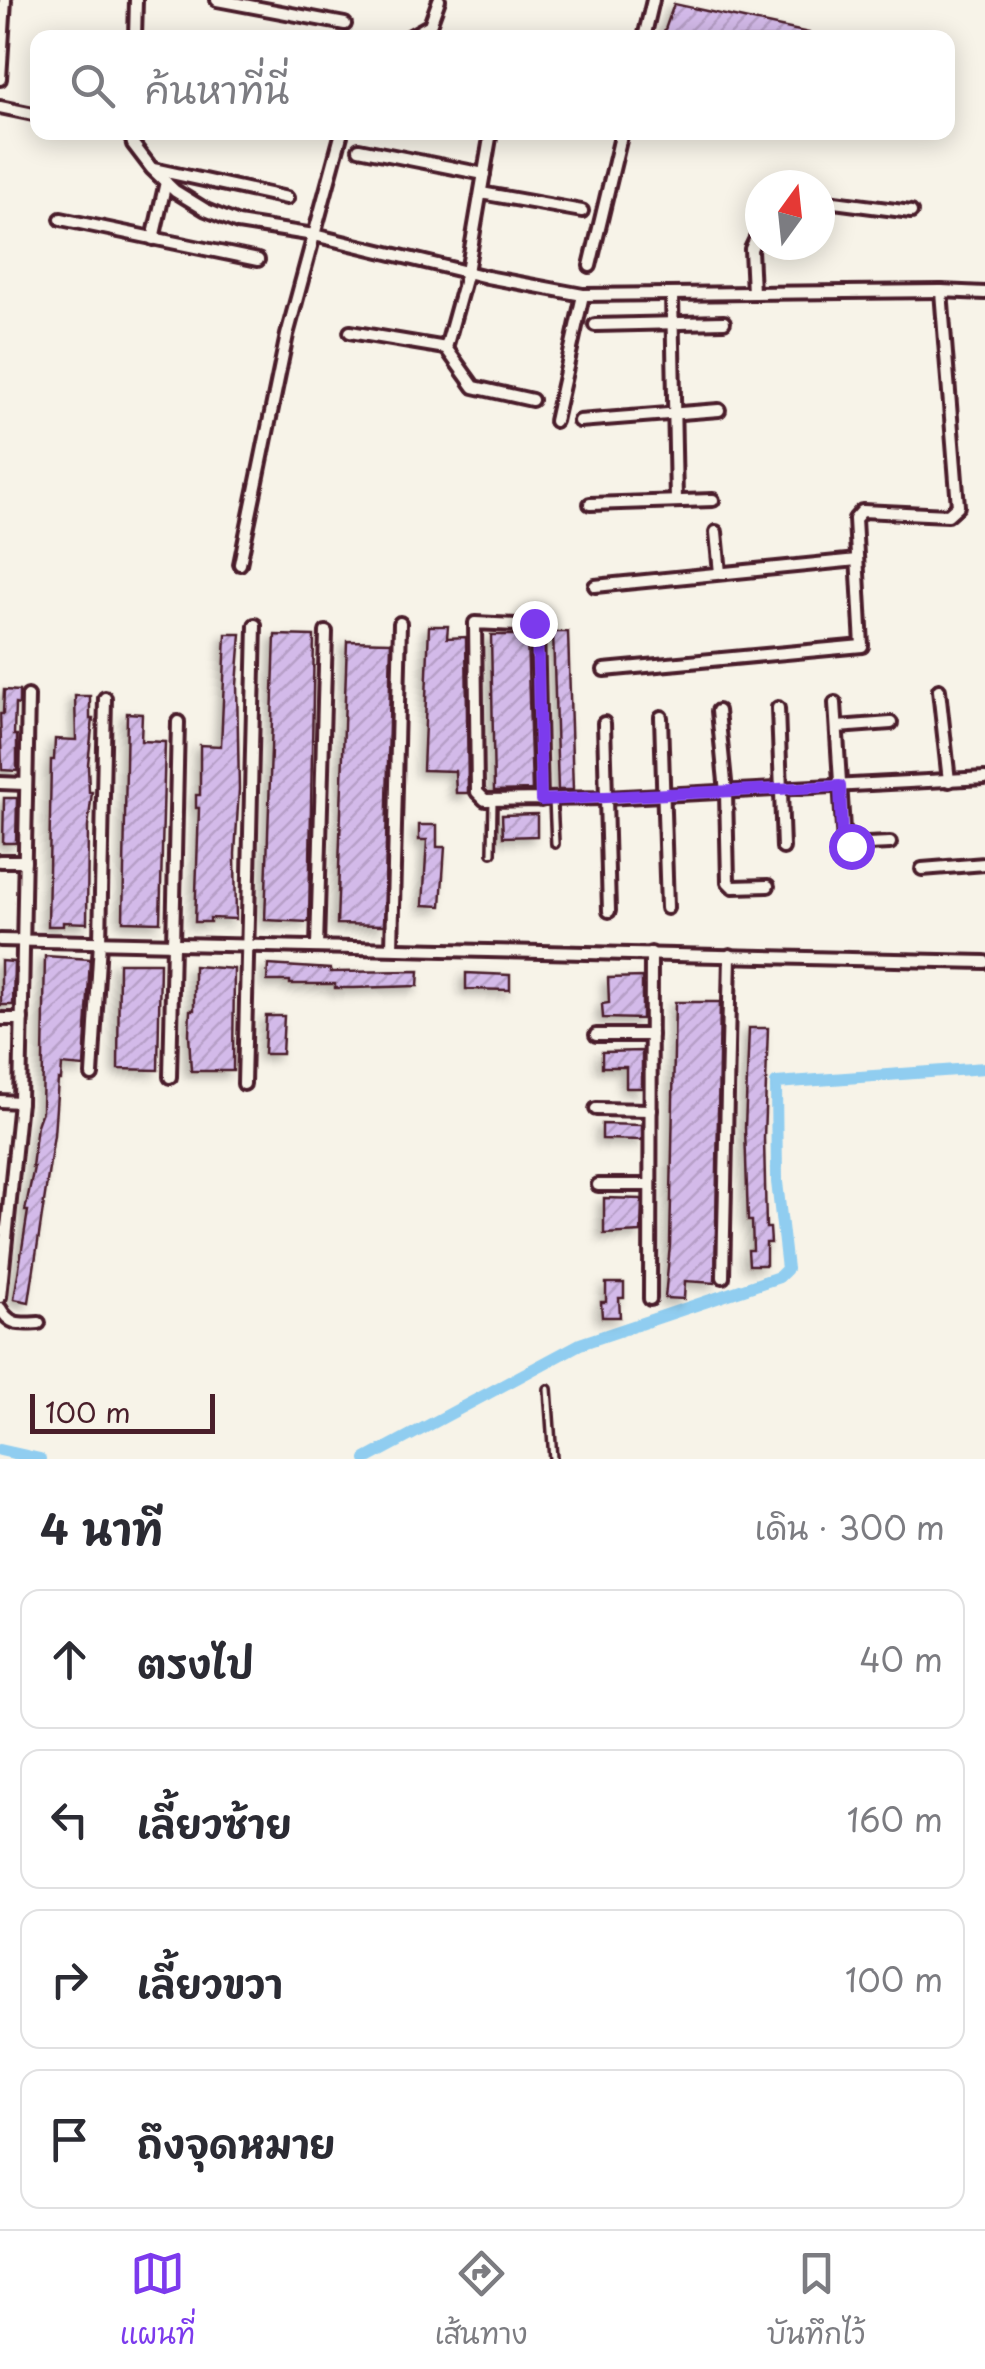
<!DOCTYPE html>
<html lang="th">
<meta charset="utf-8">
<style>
:root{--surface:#fff;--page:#f7f7f7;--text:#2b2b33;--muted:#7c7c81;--line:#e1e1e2;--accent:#7c3aed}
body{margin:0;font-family:"Playpen Sans","Playpen Sans Thai",sans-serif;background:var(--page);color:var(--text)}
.compass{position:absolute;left:745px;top:170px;width:90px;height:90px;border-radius:50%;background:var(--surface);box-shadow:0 5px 25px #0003;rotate:15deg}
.scale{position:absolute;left:30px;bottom:25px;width:185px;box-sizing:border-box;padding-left:10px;border:5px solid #4a1f2b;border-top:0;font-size:28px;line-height:35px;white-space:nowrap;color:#4a1f2b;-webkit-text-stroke:8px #f7f3e8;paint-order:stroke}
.stop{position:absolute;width:30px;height:30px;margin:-22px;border:8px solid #7c3aed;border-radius:50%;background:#fff}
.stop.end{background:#7c3aed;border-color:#fff;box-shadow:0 2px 10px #0008}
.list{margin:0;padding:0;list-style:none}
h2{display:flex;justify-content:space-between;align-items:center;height:130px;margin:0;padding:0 40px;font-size:42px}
h2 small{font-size:32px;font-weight:400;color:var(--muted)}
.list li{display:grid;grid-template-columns:65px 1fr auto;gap:30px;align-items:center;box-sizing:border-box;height:140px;margin:0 20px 20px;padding:0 20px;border:2px solid var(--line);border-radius:20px}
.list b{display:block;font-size:38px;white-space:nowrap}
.list em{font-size:32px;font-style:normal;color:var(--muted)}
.icon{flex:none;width:55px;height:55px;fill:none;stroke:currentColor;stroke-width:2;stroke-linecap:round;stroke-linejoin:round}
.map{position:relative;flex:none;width:985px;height:1459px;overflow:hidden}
.search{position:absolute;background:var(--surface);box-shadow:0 5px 25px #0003;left:30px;right:30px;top:30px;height:110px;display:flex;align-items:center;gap:25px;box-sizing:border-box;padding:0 35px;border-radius:20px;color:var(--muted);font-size:38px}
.sheet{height:770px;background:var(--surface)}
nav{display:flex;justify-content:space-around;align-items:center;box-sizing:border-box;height:140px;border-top:2px solid var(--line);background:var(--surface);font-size:28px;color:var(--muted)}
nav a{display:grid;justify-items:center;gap:5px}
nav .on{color:var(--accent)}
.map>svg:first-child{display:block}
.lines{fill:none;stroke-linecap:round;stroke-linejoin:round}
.canal{stroke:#90cdf0;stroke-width:12}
.building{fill:url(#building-hatch);stroke:#4a1f2b;stroke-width:2.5;filter:url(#shadow)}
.service-casing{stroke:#4a1f2b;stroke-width:12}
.minor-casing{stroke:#4a1f2b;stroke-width:18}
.service{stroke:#f7f3e8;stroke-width:5}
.minor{stroke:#f7f3e8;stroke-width:10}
.route{stroke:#7c3aed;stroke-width:12}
</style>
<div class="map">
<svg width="985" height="1459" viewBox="0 0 985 1459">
<defs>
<pattern id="building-hatch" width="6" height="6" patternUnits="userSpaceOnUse" patternTransform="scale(2.5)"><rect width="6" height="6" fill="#d3bae9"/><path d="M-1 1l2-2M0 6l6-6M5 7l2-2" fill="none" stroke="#b79fc8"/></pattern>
<filter id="shadow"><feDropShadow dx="-5" dy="5" stdDeviation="5" flood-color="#0004"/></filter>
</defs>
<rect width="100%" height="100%" fill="#f7f3e8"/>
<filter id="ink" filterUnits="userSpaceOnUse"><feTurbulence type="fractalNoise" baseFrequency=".01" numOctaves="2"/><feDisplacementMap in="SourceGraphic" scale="20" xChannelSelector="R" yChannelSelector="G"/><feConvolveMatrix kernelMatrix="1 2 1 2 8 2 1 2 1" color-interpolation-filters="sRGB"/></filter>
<g filter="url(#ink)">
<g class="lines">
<g class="canal">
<path d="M0,1450l40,9"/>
<path d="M366,1459l214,-115 199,-67 8,-8 -10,-87 -1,-99 209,-15"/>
</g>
</g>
<g class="building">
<path d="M674,4l135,29v5h-147z"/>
<path d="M429,626h19l-1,12 19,-1 2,156h-12l-1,-22 -32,-1z"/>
<path d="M553,632h15l5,158h-15z"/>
<path d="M226,634h15l-4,51 2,104 -4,65 1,65 -26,-1v4h-15l4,-114h-3v-13h4v-50l21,1z"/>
<path d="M275,635l39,1 -5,286 -44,-2z"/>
<path d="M491,635h36l5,155 -38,1z"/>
<path d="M347,641l44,1 -7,283 -47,-1z"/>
<path d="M4,690l15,1v14l-4,-1 -1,31h3v36l-15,-1 -2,-56h3z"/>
<path d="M75,696h15v23h3l-5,45 1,28h3l-4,35 -1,96 -24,-1v4h-15l3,-166h3l1,-21 21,1z"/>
<path d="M127,713l15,1 -1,27 24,1 -5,180 -37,-1z"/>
<path d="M4,798h13l-1,45h-13z"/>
<path d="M537,814v22l-34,1 -1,-22z"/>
<path d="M419,825h18v22h8l-4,59 -18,-1 4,-65h-8z"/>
<path d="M45,956l45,3 -6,108 -22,-2 -1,15h-3l-4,55 -25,167 -15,-3 14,-88h-3l9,-44h-2l5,-42 5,-14z"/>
<path d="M1,961l13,1 -1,43h-12z"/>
<path d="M119,963h41l-2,107 -40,-1z"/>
<path d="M268,965l62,4v3l89,-1 -1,15 -65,2h-18v-4h-45v-3h-23z"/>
<path d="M194,966l40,3 -1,102h-42l-2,-37 1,-24h4z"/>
<path d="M466,973l44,2v15l-44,-1z"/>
<path d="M642,977v42l-39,-1 -1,-14 7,-1 -1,-25z"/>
<path d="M675,1002h45l-5,281 -30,-2 -1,18 -19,-1 5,-53z"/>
<path d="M266,1016h18l-2,38h-18z"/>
<path d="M749,1028h19l-4,110 2,90h4l1,15h-5v22h-17l-1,-15h5l-1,-29h-4l-3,-93z"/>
<path d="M642,1051v37h-16v-21h-24v-15z"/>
<path d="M602,1124l40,1v15l-40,-1z"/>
<path d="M604,1198l38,1 -1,33 -37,2z"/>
<path d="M606,1283h18v15h-5l1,19h-18l-1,-15h5z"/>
</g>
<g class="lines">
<g class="service-casing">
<g id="service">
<path d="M553,799l2,45"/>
<path d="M492,853l1,-53"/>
<path d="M548,1389l5,70"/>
</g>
</g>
<g class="minor-casing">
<g id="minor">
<path d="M217,0l128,24"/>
<path d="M135,38l1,-38"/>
<path d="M407,38l23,-13 9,-25"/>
<path d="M644,38l9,-38"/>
<path d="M0,79l5,-79"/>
<path d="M0,107l38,8"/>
<path d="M130,132l3,12 19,25 23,22 31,19 32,13 76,12 173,42 96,18 358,-4"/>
<path d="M491,132l-24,140 -21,76 28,39 58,13"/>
<path d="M359,149l125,25"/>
<path d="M153,169l134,29"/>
<path d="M481,193l101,18"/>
<path d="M820,206l14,-4 77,10"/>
<path d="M61,219l197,41"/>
<path d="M153,239l13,-57"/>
<path d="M590,266l32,-134"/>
<path d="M753,293l-2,-44 9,-19"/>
<path d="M672,294l4,207"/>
<path d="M595,325l129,-3"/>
<path d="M350,332l96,16"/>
<path d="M555,421l28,-126"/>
<path d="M579,421l140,-11"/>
<path d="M590,504l123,-4"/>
<path d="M716,532l4,41"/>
<path d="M240,564l47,-229 55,-203"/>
<path d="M595,586l262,-26"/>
<path d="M604,670l258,-24 -7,-127 7,-8 86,4 10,-9 -17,-215 44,2"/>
<path d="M939,690l10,91"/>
<path d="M835,703l9,142 46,-2"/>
<path d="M778,708l5,140"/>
<path d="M718,711l8,81 2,90 5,5 35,-1"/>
<path d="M661,717l6,191"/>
<path d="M604,723l5,188"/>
<path d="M837,727l54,-4"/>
<path d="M0,783l26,1"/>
<path d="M541,800l-4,-174 -62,-3 2,169 8,8 120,-2 380,-20"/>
<path d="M0,861h25"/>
<path d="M922,869l63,-5"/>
<path d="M0,940l985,22"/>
<path d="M317,947l9,-315"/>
<path d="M392,948l8,-325"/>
<path d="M0,1019h22"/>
<path d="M596,1035h55"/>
<path d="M92,1075l8,-133 5,-244"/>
<path d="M170,1077l8,-355"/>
<path d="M244,1084l11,-459"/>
<path d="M0,1101l20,1"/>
<path d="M596,1109l55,1"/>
<path d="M598,1185h52"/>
<path d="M723,1277l7,-322"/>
<path d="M0,1297l20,-195 8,-406"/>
<path d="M650,1299l1,-346"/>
<path d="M0,1308c10,18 20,16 39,15"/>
</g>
</g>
<use href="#service" class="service"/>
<use href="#minor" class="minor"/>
</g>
</g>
<g class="lines" filter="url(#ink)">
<path class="route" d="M534,623l3,3 4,174 299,-14 2,53 2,6 7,1"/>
</g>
</svg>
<svg class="compass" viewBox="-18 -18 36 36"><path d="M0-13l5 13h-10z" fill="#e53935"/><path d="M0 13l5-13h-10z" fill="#7c7c81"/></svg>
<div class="scale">100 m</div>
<div class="stop" style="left:851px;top:846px"></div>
<div class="stop end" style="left:534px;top:623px"></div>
<div class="search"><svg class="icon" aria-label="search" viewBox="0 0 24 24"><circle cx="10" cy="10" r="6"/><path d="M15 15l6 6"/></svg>ค้นหาที่นี่</div>
</div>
<section class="sheet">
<h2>4 นาที<small>เดิน · 300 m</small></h2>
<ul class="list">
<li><svg class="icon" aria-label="ahead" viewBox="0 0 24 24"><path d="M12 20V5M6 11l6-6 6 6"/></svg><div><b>ตรงไป</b></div><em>40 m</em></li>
<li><svg class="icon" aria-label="left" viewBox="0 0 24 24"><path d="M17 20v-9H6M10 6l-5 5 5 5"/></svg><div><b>เลี้ยวซ้าย</b></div><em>160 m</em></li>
<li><svg class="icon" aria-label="right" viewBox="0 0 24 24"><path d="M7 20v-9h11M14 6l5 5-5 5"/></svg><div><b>เลี้ยวขวา</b></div><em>100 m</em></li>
<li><svg class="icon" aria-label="arrive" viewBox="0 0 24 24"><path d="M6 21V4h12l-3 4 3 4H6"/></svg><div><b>ถึงจุดหมาย</b></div></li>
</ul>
</section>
<nav>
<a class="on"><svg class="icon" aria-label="map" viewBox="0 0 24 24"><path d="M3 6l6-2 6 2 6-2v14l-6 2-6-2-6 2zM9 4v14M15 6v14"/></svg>แผนที่</a>
<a><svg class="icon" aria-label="directions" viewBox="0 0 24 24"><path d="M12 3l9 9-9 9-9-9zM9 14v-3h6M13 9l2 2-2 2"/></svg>เส้นทาง</a>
<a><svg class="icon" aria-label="saved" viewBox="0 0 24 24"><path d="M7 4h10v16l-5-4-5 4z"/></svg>บันทึกไว้</a>
</nav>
